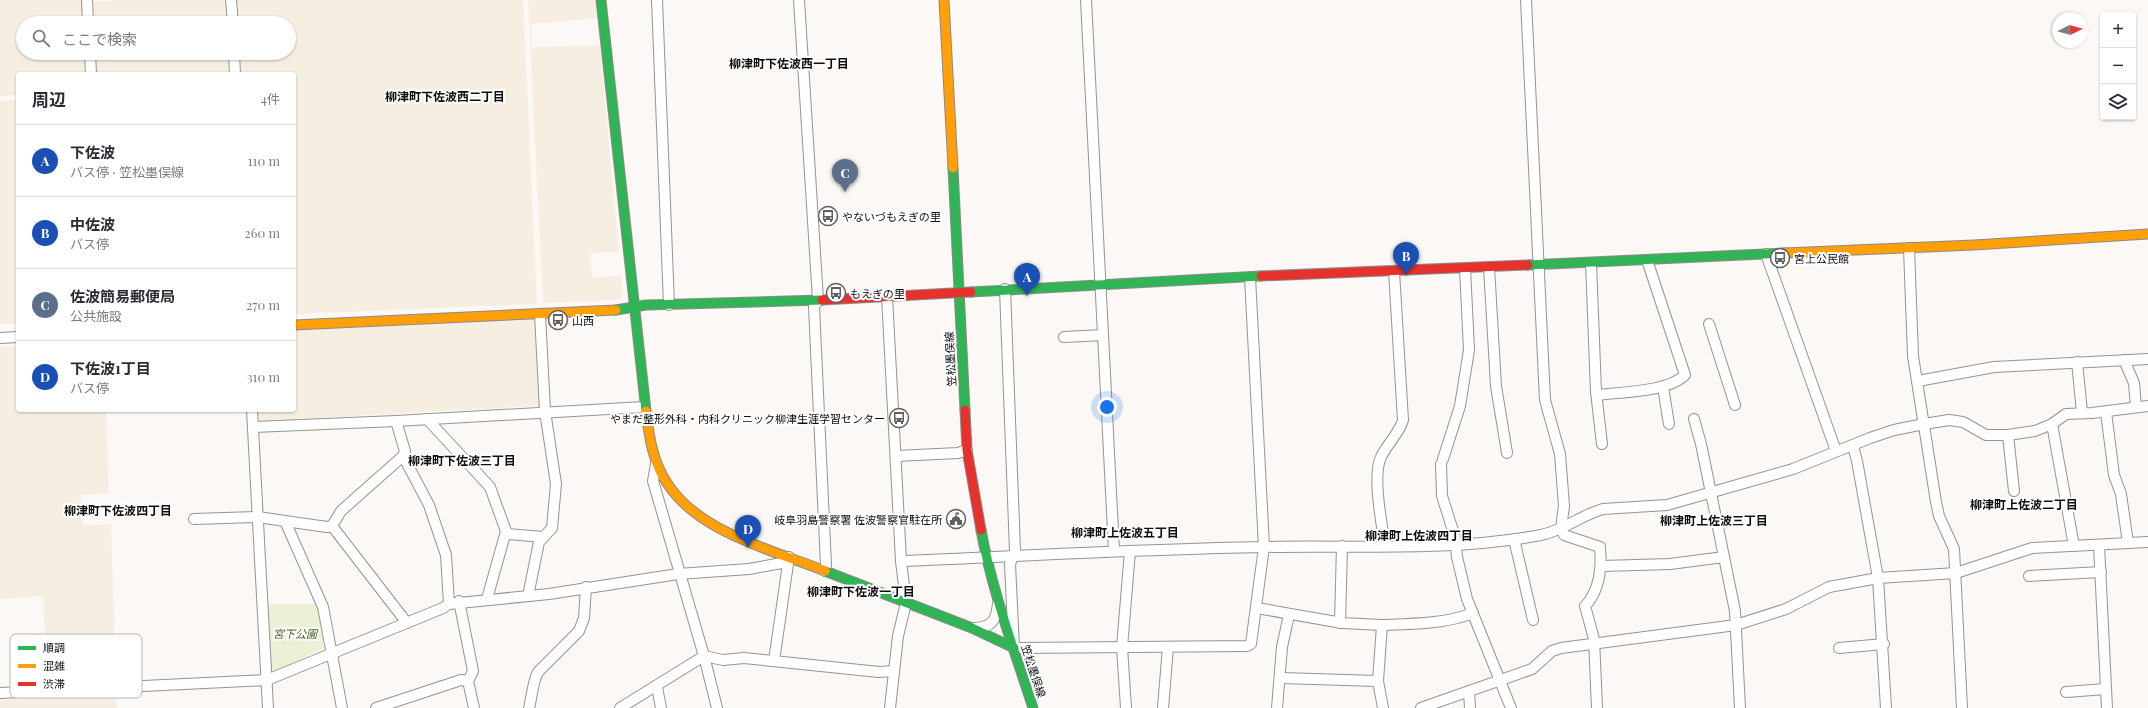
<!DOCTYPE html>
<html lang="ja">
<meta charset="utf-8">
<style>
:root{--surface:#fff;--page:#f2f2f3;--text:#2b2b33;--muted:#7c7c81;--line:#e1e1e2;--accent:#7c3aed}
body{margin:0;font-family:"Playfair Display","Noto Sans JP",serif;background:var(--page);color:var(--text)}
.controls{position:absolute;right:12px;top:12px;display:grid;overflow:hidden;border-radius:4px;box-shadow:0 1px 3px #0004}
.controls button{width:36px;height:36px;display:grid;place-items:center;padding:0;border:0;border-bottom:1px solid var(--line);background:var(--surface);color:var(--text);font:20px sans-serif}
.compass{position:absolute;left:2052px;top:12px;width:36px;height:36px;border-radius:50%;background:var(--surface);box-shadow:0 1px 3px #0004;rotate:84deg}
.you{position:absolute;left:1107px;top:407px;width:14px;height:14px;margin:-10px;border:3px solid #fff;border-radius:50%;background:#1a73e8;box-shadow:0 0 0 6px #1a73e833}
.badge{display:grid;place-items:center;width:26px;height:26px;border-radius:50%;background:var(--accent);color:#fff;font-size:13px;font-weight:700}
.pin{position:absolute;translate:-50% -33px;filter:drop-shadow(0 1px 2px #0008)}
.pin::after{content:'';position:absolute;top:21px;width:14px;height:12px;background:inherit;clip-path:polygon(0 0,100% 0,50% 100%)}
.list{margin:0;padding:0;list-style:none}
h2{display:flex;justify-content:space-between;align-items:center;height:52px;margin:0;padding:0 16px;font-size:17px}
h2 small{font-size:13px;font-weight:400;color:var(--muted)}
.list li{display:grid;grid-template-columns:26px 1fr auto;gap:12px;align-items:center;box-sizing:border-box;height:72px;padding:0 16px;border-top:1px solid var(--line)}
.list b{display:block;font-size:15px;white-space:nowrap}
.list p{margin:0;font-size:13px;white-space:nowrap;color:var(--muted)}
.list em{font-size:13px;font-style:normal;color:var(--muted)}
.icon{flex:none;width:22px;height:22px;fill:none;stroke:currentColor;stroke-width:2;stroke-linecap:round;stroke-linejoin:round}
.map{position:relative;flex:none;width:2148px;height:708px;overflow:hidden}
.search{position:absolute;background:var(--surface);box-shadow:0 1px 3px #0004;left:16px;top:16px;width:280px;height:44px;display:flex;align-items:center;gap:10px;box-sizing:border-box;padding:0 14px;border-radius:22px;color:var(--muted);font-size:15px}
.panel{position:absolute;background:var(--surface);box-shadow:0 1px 3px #0004;left:16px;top:72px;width:280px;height:340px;border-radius:4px}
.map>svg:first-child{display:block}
.farmland{fill:#f7eee2}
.green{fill:#edefd6}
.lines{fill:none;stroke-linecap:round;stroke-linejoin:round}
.street-casing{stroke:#959493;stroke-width:12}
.fast-casing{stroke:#8c8b89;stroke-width:11}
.slow-casing{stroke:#8c8b89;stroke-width:11}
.jam-casing{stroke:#8c8b89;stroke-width:11}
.street{stroke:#fefefe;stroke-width:10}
.fast{stroke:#30b455;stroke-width:9}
.slow{stroke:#ff9f0a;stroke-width:9}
.jam{stroke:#e5322d;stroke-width:9}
.labels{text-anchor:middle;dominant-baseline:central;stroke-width:4;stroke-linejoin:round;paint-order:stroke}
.poi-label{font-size:11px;fill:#0f0f0f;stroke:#fff;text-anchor:start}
.street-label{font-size:11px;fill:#0f0f0f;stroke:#fff}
.park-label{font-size:11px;font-style:italic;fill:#466323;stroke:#fff}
.neighbourhood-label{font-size:12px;font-weight:bold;fill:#0f0f0f;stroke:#fff}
.key{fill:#fff;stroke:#b7b7b7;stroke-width:1}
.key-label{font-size:11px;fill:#0f0f0f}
</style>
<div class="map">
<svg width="2148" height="708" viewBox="0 0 2148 708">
<rect width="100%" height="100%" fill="#fbf8f5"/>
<g class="farmland">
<path d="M0,0h86v2l39,-2h105l1,23h-208v30h209v21h-214v21l-18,1z"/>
<path d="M237,0h286l14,304 -243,10v-240h-53l-1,-21h49v-30h-51z"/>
<path d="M528,0h67l2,18 -66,6 1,23 68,-2 19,207 -29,1 2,24 29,-1 2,19 -5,5 -75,3z"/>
<path d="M18,100v224h-18v-223z"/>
<path d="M539,316l3,85 -2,5 -281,15 -2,-2v-9h37v-83z"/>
<path d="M18,346v64h88l3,83 -28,2 2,30 28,-1 5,158 -68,4 -5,-90 -43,3v-252z"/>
<path d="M112,691l4,6 1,11h-117v-9l18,-3z"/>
</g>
<path class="green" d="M267,604h50l7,44 -53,25z"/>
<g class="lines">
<g class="street-casing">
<g id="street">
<path d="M87,0l1,23"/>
<path d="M231,0l2,23"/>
<path d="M657,0l12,305"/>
<path d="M799,0l19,300 -4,7 12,258 -1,6"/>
<path d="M1086,0l28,551"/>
<path d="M1526,0l19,400 15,54 4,52 -3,22 3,7 36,12c2,22 0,43 -15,59l9,33 3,69"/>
<path d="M90,53l1,21"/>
<path d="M234,53l1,21"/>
<path d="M1909,248l4,108 23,146 3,14 15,33 8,159"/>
<path d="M1766,254l70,197"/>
<path d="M1591,263l5,129 6,52"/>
<path d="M1489,267l7,119 11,67"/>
<path d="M1005,289l10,262 -5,13 4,84 233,-2 4,-2 13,-97 -14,-270"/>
<path d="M887,296l14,265 5,42 -8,33 -8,72"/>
<path d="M1709,324l26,81"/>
<path d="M1064,337l39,-2"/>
<path d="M0,338l18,-1"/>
<path d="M2124,360l10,23 2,24"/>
<path d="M2077,362l5,50"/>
<path d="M1918,381l76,-14 154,-8"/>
<path d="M1663,387l6,37"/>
<path d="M1597,395c24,-3 71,-3 88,-20l-38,-115"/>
<path d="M252,410l16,298"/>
<path d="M2106,412l8,63 7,19 7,49"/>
<path d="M427,419l63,68 17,47 36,3"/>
<path d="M1694,419l7,25 34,167 5,97"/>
<path d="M2052,424l22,122"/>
<path d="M253,427l143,-6 248,-14"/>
<path d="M2008,435l6,56"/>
<path d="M1853,446l4,15 21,117 8,130"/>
<path d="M403,456l26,49 17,50 3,49"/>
<path d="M896,456l62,-3 9,-3"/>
<path d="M1443,459l17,-53 9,-56 -4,-82"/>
<path d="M656,464l-3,17 51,175 13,52"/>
<path d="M1441,464l1,32 13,41 2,20 10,42 44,109"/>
<path d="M194,519l64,-2 27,4 38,86 19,101"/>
<path d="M285,521l42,6 5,-1 9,-15 62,-55 2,-5 -9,-30"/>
<path d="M332,526l75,97"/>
<path d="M1514,539l19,81"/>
<path d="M2099,545l8,163"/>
<path d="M1385,546c-3,-21 -13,-70 -4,-89 6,-13 18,-23 22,-37l-9,-149"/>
<path d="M901,561c121,-5 242,-12 363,-14 92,-2 186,5 277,-12 22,-4 40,-20 62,-26l64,-4 126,-36 77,-31 24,-8 30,-6 25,-4 14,2 23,13h22l27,-4 17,-7 14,-10 26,-1 56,-7"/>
<path d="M1602,566l68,-2 54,-7"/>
<path d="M2029,576l72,-4"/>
<path d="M528,596l11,-54 13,-14 4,-44 -11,-73 -5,-97"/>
<path d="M487,599l19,-68"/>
<path d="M459,601l14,70 -5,10 6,27"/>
<path d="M1257,608l85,15 40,2"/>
<path d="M1340,623l2,-77"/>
<path d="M974,628c18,-1 22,-7 24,-24"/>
<path d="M1839,648l45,-4"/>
<path d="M774,661l15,-104"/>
<path d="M1281,678l97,3"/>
<path d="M657,687l4,21"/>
<path d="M1469,691l1,17"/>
<path d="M2066,692l40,-3"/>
<path d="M0,693l267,-13 176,-72 6,-4 100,-10 129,-20 71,-5 38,-7"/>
<path d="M376,708l85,-28 7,1"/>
<path d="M529,708c3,-11 4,-28 9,-36l41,-41 5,-13 2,-31"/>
<path d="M620,708l84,-52 19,4 21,-2 135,14 15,-1"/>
<path d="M1126,708l-4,-61 8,-96"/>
<path d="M1163,708l5,-61"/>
<path d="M1277,708l5,-61 7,-32"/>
<path d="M1383,708l-5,-27 4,-56c30,-1 63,-1 91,-12"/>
<path d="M1421,708l111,-39 20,-18 9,-3 175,-23 50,-16 43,-22 49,-9 78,-5 76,-25 116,-6"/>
</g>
</g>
<g class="fast-casing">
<g id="fast">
<path d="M601,0l45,411"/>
<path d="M953,168l12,242"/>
<path d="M1528,265l256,-12"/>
<path d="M971,292l290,-16"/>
<path d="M616,310l30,-5 176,-5"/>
<path d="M981,530c11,61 33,119 52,178"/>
<path d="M825,571l147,57 42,20"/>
</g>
</g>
<g class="slow-casing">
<g id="slow">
<path d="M944,0l9,168"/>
<path d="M1784,253l190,-8 174,-11"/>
<path d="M294,325l322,-15"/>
<path d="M646,411c3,26 7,53 23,75 32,47 106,65 156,85"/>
</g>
</g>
<g class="jam-casing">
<g id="jam">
<path d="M1261,276l267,-11"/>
<path d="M822,300l149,-8"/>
<path d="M965,410l2,40 14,80"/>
</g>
</g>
<use href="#street" class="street"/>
<use href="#fast" class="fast"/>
<use href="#slow" class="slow"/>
<use href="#jam" class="jam"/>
</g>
<defs>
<g id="bus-ring" transform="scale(1)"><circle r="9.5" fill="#fff" stroke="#626160" stroke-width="1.5"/><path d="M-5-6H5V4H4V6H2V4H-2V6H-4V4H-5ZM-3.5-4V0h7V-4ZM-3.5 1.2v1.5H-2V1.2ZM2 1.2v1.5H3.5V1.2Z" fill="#626160"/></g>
<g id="civic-ring" transform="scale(1)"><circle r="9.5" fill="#fff" stroke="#626160" stroke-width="1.5"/><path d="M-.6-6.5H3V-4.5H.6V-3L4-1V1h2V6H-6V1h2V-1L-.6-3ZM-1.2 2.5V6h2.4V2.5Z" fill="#626160"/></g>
</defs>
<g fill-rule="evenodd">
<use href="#bus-ring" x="828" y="216"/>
<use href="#bus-ring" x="1780" y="258"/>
<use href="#bus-ring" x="836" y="293"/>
<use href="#bus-ring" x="558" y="320"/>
<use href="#bus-ring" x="899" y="418"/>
<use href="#civic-ring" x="956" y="519"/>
</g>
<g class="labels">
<g class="poi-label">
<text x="842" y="216">やないづもえぎの里</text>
<text x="1794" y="258">宮上公民館</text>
<text x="850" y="293">もえぎの里</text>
<text x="572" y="320">山西</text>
<text x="885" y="418" text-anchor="end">やまだ整形外科・内科クリニック柳津生涯学習センター</text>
<text x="942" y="519" text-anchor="end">岐阜羽島警察署 佐波警察官駐在所</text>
</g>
<g class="street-label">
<text transform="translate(950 359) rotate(-93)">笠松墨俣線</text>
<text transform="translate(1034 671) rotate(72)">笠松墨俣線</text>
</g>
<g class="park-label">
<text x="295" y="633">宮下公園</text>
</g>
<g class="neighbourhood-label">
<text x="789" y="63">柳津町下佐波西一丁目</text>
<text x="445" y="96">柳津町下佐波西二丁目</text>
<text x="462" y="460">柳津町下佐波三丁目</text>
<text x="2024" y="504">柳津町上佐波二丁目</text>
<text x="118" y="510">柳津町下佐波四丁目</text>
<text x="1714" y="520">柳津町上佐波三丁目</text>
<text x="1125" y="532">柳津町上佐波五丁目</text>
<text x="1419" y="535">柳津町上佐波四丁目</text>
<text x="861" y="591">柳津町下佐波一丁目</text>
</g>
</g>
<rect x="10" y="634" width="132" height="64" rx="6" class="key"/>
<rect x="18" y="646" width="18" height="4" fill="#30b455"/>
<rect x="18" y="664" width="18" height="4" fill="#ff9f0a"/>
<rect x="18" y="682" width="18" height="4" fill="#e5322d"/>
<g class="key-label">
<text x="43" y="652">順調</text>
<text x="43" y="670">混雑</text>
<text x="43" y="688">渋滞</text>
</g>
</svg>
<div class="controls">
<button>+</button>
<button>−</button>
<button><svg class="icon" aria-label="layers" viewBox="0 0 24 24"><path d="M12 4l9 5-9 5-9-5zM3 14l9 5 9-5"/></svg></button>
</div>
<svg class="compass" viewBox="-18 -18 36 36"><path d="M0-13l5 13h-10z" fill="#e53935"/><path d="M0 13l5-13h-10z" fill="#7c7c81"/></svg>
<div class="you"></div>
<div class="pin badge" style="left:1027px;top:296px;background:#1a4fb4">A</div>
<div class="pin badge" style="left:1406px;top:275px;background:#1a4fb4">B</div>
<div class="pin badge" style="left:845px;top:192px;background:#5c6f8a">C</div>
<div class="pin badge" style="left:748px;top:548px;background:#1a4fb4">D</div>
<div class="search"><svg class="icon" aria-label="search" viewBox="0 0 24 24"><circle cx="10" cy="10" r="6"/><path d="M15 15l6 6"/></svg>ここで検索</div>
<section class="panel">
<h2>周辺<small>4件</small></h2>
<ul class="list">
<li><span class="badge" style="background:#1a4fb4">A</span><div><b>下佐波</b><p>バス停 · 笠松墨俣線</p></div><em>110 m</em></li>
<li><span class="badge" style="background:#1a4fb4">B</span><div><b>中佐波</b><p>バス停</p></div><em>260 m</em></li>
<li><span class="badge" style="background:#5c6f8a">C</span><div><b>佐波簡易郵便局</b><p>公共施設</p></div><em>270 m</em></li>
<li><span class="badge" style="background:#1a4fb4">D</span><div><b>下佐波1丁目</b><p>バス停</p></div><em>310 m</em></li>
</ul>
</section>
</div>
